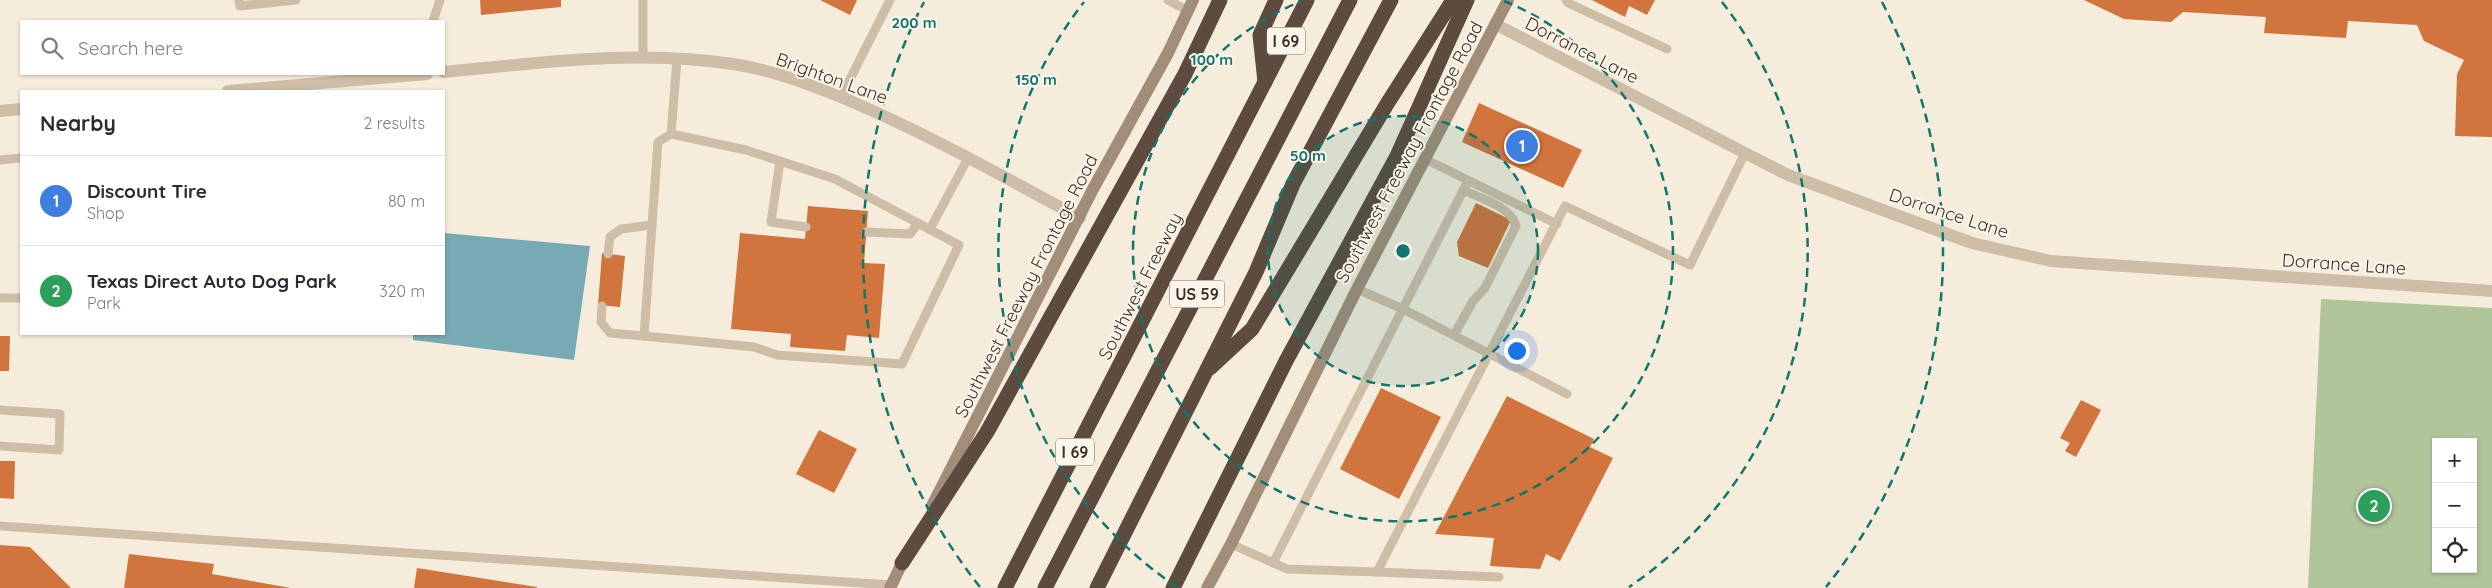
<!DOCTYPE html>
<meta charset="utf-8">
<style>
:root{--surface:#fff;--page:#f2f2f3;--text:#2b2b33;--muted:#7c7c81;--line:#e1e1e2;--accent:#2563eb}
body{margin:0;font-family:Quicksand,sans-serif;background:var(--page);color:var(--text)}
.controls{position:absolute;right:15px;bottom:15px;display:grid;overflow:hidden;border-radius:0px;box-shadow:0 1px 4px #0004}
.controls button{width:45px;height:45px;display:grid;place-items:center;padding:0;border:0;border-bottom:1px solid var(--line);background:var(--surface);color:var(--text);font:25px sans-serif}
.you{position:absolute;left:1516px;top:350px;width:18px;height:18px;margin:-12px;border:4px solid #fff;border-radius:50%;background:#1a73e8;box-shadow:0 0 0 8px #1a73e833}
.badge{display:grid;place-items:center;width:32px;height:32px;border-radius:50%;background:var(--accent);color:#fff;font-size:16px;font-weight:700}
.pin{position:absolute;translate:-50% -50%;border:2px solid #fff;box-shadow:0 1px 5px #0006}
.list{margin:0;padding:0;list-style:none}
h2{display:flex;justify-content:space-between;align-items:center;height:65px;margin:0;padding:0 20px;font-size:21px}
h2 small{font-size:16px;font-weight:400;color:var(--muted)}
.list li{display:grid;grid-template-columns:32px 1fr auto;gap:15px;align-items:center;box-sizing:border-box;height:90px;padding:0 20px;border-top:1px solid var(--line)}
.list b{display:block;font-size:19px;white-space:nowrap}
.list p{margin:0;font-size:16px;white-space:nowrap;color:var(--muted)}
.list em{font-size:16px;font-style:normal;color:var(--muted)}
.icon{flex:none;width:28px;height:28px;fill:none;stroke:currentColor;stroke-width:2;stroke-linecap:round;stroke-linejoin:round}
.map{position:relative;flex:none;width:2492px;height:588px;overflow:hidden}
.search{position:absolute;background:var(--surface);box-shadow:0 1px 4px #0004;left:20px;top:20px;width:425px;height:55px;display:flex;align-items:center;gap:12px;box-sizing:border-box;padding:0 18px;border-radius:0px;color:var(--muted);font-size:19px}
.panel{position:absolute;background:var(--surface);box-shadow:0 1px 4px #0004;left:20px;top:90px;width:425px;height:245px;border-radius:0px}
.map>svg:first-child{display:block}
.green{fill:#b1c59a;fill-rule:evenodd}
.water{fill:#78aab5}
.building{fill:#d1743d}
.lines{fill:none;stroke-linecap:round;stroke-linejoin:round}
.service{stroke:#cebea7;stroke-width:9}
.minor{stroke:#cebea7;stroke-width:12}
.tertiary{stroke:#cebea7;stroke-width:12}
.secondary{stroke:#a28d78;stroke-width:12}
.motorway{stroke:#5c4b3e;stroke-width:15}
.ring{fill:none;stroke:#0f766e;stroke-width:2.5;stroke-dasharray:9 6}
.labels{text-anchor:middle;dominant-baseline:central;stroke-width:4;stroke-linejoin:round;paint-order:stroke}
.shield{fill:#fbf5e9;stroke:#746b62;stroke-width:1}
.shield-label{font-size:16px;font-weight:bold;fill:#3a3028}
.street-label{font-size:18px;fill:#3a3028;stroke:#fbf5e9}
.centre{fill:#0f766e;stroke:#fbf5e9;stroke-width:2.5}
.ring-label{font-size:15px;text-anchor:middle;font-weight:bold;fill:#0f766e;stroke:#fbf5e9;stroke-width:4;stroke-linejoin:round;paint-order:stroke}
</style>
<div class="map">
<svg width="2492" height="588" viewBox="0 0 2492 588">
<rect width="100%" height="100%" fill="#f5ecdc"/>
<path class="green" d="M2321,299l171,9v280h-184zM2436,442h37v127h-37z"/>
<path class="water" d="M444,233l146,13 -16,114 -161,-20v-6h31z"/>
<g class="building">
<path d="M480,0h81v7l-80,8z"/>
<path d="M820,0h37l-7,15z"/>
<path d="M1592,0h63l-8,15 -18,-9 -4,11z"/>
<path d="M2084,0h408v137l-37,-1 2,-62 7,-14 -40,-19 -7,-16 -69,-4 -2,17 -82,-5 2,-16 -83,-5 -12,10 -47,-3z"/>
<path d="M1479,103l103,47 -19,38 -101,-46z"/>
<path d="M1476,203l35,17 -23,48 -29,-12 -2,-14z"/>
<path d="M808,206l60,5 -4,52 21,1 -6,74 -32,-3 -2,16 -55,-4 1,-13 -60,-5 9,-96 65,6z"/>
<path d="M602,253l23,3 -5,51 -22,-2z"/>
<path d="M0,336h10l-1,35h-9z"/>
<path d="M1381,388l60,29 -42,82 -59,-30z"/>
<path d="M1507,396l87,43 -4,8 23,11 -53,103 -14,-7 -6,15 -50,-3 4,-28 -59,-4z"/>
<path d="M2081,400l20,10 -25,47 -11,-6 5,-8 -10,-5z"/>
<path d="M819,430l38,19 -23,44 -38,-19z"/>
<path d="M0,461h15l-1,38 -14,-1z"/>
<path d="M0,545l30,2 41,41h-71z"/>
<path d="M129,554l85,10 -2,10 79,14h-167z"/>
<path d="M417,568l120,19v1h-123z"/>
</g>
<g class="lines">
<g class="service">
<path d="M239,0l1,6 56,-6"/>
<path d="M1168,0l20,11"/>
<path d="M1566,0l2,3 99,46"/>
<path d="M433,21l7,-21"/>
<path d="M643,58v-58"/>
<path d="M841,97l49,-97"/>
<path d="M671,134l75,16 89,29 124,66 -57,119 -125,-9 -23,-8 -110,-11 14,-194 13,-8 6,-75"/>
<path d="M1425,159l132,65"/>
<path d="M0,160l21,-2"/>
<path d="M780,161l-9,61 35,5"/>
<path d="M930,229l38,-71"/>
<path d="M866,232l44,2 8,-11"/>
<path d="M608,254l2,-17 11,-8 31,-4"/>
<path d="M1357,289l46,20 164,85"/>
<path d="M0,298h21"/>
<path d="M602,306l-1,16 9,11 34,3"/>
<path d="M1454,335l19,-34 12,-13 31,-62c-4,-19 -36,-28 -53,-36"/>
<path d="M0,410l60,4 -1,36 -59,-4"/>
<path d="M0,526l892,59"/>
<path d="M1231,544l56,25 90,3 188,-366 125,59 55,-112"/>
<path d="M1273,563l195,-382"/>
<path d="M1377,572l122,5"/>
</g>
<g class="minor">
<path d="M444,72c95,-9 194,-23 289,-8 40,6 78,21 115,36 80,34 156,77 232,118"/>
<path d="M228,91l199,-17"/>
<path d="M0,111l21,-2"/>
</g>
<path class="tertiary" d="M1495,24l293,151 184,68 79,18 441,30"/>
<g class="secondary">
<path d="M932,506l161,-317 75,-136 25,-53"/>
<path d="M890,588l16,-33"/>
<path d="M1207,588l24,-44 126,-255 151,-289"/>
</g>
<g class="motorway">
<path d="M1265,82l-5,-47 16,-35"/>
<path d="M1210,368l42,-39 135,-225 66,-104"/>
<path d="M902,563l85,-131 198,-358 35,-74"/>
<path d="M1005,588l302,-588"/>
<path d="M1045,588l305,-588"/>
<path d="M1097,588l159,-316 37,-88 98,-184"/>
<path d="M1173,588l113,-227 111,-205 70,-156"/>
</g>
</g>
<circle cx="1403" cy="251" r="135" fill="#0f766e" fill-opacity=".12"/>
<g class="ring">
<circle cx="1403" cy="251" r="135"/>
<path d="M1504 1A270 270 0 1 1 1302 1"/>
<path d="M1177 587A405 405 0 0 1 1084 2M1722 2A405 405 0 0 1 1629 587"/>
<path d="M980 587A540 540 0 0 1 924 2M1882 2A540 540 0 0 1 1826 587"/>
</g>
<g class="labels">
<g class="shield">
<rect x="1267" y="27.5" width="38" height="27" rx="4"/>
<rect x="1169.5" y="280.5" width="55" height="27" rx="4"/>
<rect x="1056" y="438.5" width="38" height="27" rx="4"/>
</g>
<g class="shield-label">
<text x="1286" y="41">I 69</text>
<text x="1197" y="294">US 59</text>
<text x="1075" y="452">I 69</text>
</g>
<g class="street-label">
<text transform="translate(1582 50) rotate(27)">Dorrance Lane</text>
<text transform="translate(832 78) rotate(20)">Brighton Lane</text>
<text transform="translate(1409 152) rotate(-62)">Southwest Freeway Frontage Road</text>
<text transform="translate(1949 213) rotate(18)">Dorrance Lane</text>
<text transform="translate(2344 264) rotate(4)">Dorrance Lane</text>
<text transform="translate(1026 286) rotate(-63)">Southwest Freeway Frontage Road</text>
<text transform="translate(1140 286) rotate(-63)">Southwest Freeway</text>
</g>
</g>
<circle cx="1403" cy="251" r="8" class="centre"/>
<g class="ring-label">
<text x="914" y="28">200 m</text>
<text x="1212" y="65">100 m</text>
<text x="1036" y="85">150 m</text>
<text x="1308" y="161">50 m</text>
</g>
</svg>
<div class="controls">
<button>+</button>
<button>−</button>
<button><svg class="icon" aria-label="locate" viewBox="0 0 24 24"><circle cx="12" cy="12" r="6"/><path d="M12 2v4M12 18v4M2 12h4M18 12h4"/></svg></button>
</div>
<div class="you"></div>
<div class="pin badge" style="left:1522px;top:146px;background:#3f7fe0">1</div>
<div class="pin badge" style="left:2374px;top:506px;background:#2e9e5b">2</div>
<div class="search"><svg class="icon" aria-label="search" viewBox="0 0 24 24"><circle cx="10" cy="10" r="6"/><path d="M15 15l6 6"/></svg>Search here</div>
<section class="panel">
<h2>Nearby<small>2 results</small></h2>
<ul class="list">
<li><span class="badge" style="background:#3f7fe0">1</span><div><b>Discount Tire</b><p>Shop</p></div><em>80 m</em></li>
<li><span class="badge" style="background:#2e9e5b">2</span><div><b>Texas Direct Auto Dog Park</b><p>Park</p></div><em>320 m</em></li>
</ul>
</section>
</div>
